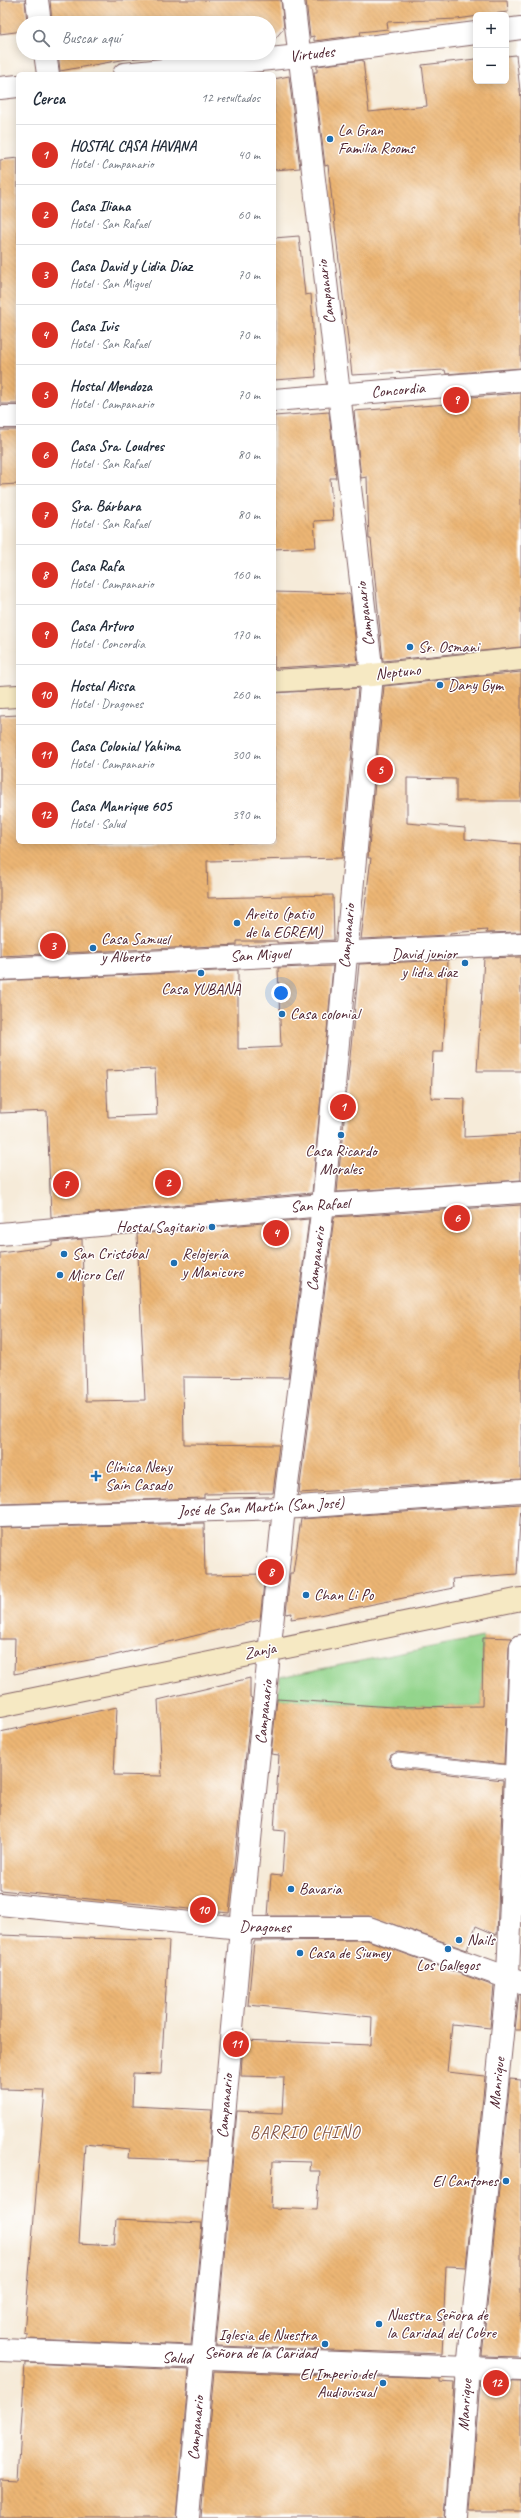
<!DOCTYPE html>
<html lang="es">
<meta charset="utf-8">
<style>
:root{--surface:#fff;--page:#f2f2f3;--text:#1f2937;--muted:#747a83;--line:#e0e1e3;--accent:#d93025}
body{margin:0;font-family:Caveat,sans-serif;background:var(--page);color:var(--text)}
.controls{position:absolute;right:12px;top:12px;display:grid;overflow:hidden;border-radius:6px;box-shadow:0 2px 10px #0003}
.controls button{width:36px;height:36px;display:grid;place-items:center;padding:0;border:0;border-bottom:1px solid var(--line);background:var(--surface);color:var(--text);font:20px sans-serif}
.you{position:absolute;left:281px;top:993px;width:14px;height:14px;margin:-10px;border:3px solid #fff;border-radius:50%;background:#1a73e8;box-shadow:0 0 0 6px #1a73e833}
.badge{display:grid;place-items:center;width:26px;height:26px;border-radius:50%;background:var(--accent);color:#fff;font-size:13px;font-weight:700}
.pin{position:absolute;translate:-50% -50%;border:2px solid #fff;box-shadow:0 1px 4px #0006}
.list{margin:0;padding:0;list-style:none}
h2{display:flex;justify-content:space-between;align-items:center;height:52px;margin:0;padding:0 16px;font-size:17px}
h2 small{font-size:13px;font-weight:400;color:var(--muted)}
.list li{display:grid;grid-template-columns:26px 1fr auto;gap:12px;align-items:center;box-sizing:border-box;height:60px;padding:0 16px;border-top:1px solid var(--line)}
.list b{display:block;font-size:15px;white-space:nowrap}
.list p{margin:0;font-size:13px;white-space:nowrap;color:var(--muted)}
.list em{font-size:13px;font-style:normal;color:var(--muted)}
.icon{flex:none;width:22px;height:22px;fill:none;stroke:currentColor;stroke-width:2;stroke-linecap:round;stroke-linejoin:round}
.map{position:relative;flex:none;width:521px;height:2518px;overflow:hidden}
.search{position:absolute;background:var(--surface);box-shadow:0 2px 10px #0003;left:16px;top:16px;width:260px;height:44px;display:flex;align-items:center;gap:10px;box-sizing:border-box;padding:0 14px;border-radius:22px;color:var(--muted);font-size:15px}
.panel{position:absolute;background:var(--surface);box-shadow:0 2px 10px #0003;left:16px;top:72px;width:260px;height:772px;border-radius:6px}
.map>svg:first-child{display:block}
.park{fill:#93d48b;stroke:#6e7a5b}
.building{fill:url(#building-back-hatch);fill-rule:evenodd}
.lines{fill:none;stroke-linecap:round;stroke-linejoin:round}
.lane-casing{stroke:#866668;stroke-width:14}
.street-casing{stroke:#866668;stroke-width:24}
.secondary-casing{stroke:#866668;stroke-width:24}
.lane{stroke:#fff;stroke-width:13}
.street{stroke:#fff;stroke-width:22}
.secondary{stroke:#f6e9c3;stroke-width:22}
.poi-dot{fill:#1f6fb2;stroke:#fff;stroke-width:1.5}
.labels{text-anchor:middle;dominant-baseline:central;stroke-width:3;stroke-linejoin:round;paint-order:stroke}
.street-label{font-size:16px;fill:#4a1f2b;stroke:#fff}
.poi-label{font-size:16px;fill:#4a1f2b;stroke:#fff;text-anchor:start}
.neighbourhood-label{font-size:17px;letter-spacing:1px;fill:#835445;stroke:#fff}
</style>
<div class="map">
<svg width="521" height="2518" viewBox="0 0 521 2518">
<defs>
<pattern id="building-back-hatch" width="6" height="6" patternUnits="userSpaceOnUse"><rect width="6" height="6" fill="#ecb675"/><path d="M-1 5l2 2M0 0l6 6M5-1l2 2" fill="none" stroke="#cc9c65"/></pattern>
</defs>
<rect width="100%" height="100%" fill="#fff"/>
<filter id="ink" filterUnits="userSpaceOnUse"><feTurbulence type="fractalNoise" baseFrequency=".025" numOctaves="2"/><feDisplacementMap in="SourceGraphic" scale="8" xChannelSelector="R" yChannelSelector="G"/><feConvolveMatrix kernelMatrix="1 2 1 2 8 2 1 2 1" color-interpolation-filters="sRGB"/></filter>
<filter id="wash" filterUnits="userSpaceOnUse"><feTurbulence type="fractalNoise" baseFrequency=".012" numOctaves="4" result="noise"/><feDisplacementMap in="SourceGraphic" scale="16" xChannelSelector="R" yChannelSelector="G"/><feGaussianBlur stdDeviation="0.9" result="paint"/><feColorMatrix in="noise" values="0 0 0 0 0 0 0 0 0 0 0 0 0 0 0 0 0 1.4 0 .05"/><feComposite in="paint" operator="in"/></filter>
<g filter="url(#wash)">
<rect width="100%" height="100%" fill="#f6ebd9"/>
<path class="park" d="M483,1637l-1,69 -90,1 -114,-8 2,-22z"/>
<g id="blocks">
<g class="building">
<path d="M0,0h25l2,23h-4v8l-23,3z"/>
<path d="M50,0h231l3,28 -15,18v-23h-217z"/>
<path d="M306,0h201l1,12 -51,7 -70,3 1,7 -28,3 1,3 -47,6v-5l-4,1z"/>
<path d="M58,53h138l-69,6 -67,12z"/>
<path d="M516,55l5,44v269l-75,6 -1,-4 -93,5 -24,-210 -3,1 -11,-94h3v-6l46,-6 6,52 58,-6 -5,-41 54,-6v22h30v-25z"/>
<path d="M289,76l11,92 -26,2v-91z"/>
<path d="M18,158v246h-18v-244z"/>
<path d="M299,236l6,59 6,-1 5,83 -42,3v-142z"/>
<path d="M521,393v254l-138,14 -12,-122h-2l-2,-62 -6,1 -7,-67 94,-7 -1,-5z"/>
<path d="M329,412l7,66h-6l3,42 -19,1 2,26 -42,2v-133z"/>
<path d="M0,430h18v54l-18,1z"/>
<path d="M274,592l76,2 8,69 -84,5z"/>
<path d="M521,672v129h-65v-22l-49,-1v45l58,5v11l56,5v88l-35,1 1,-3 -37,3v2l-89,4 10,-81h-3l16,-172z"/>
<path d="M358,688l-16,170 -135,3 1,37 125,-3 1,45 -57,3v-2h-40v4l-237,11v-240l18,-1v127h256v-149z"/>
<path d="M521,957v114h-44l7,-113z"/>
<path d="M448,960l-5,92h-10l-2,46 34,1 -1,38 57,-3v46l-184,12 22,-228z"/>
<path d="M333,966l-21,227 -261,24 -4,-106 -47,2v-132l238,-11v79l43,-2 -3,-79zM155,1069l2,46 -49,2 -2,-46z"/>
<path d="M521,1205v274l-222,14 35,-276z"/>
<path d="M309,1219l-21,159 -105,-1 1,67 95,1 -6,48 -69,1v4l-204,6v-251l45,-6 7,-2v-3l30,-3 4,162 59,-1 -8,-166z"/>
<path d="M521,1504l-4,70 -65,5 1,9 -134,27 -28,4 1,-6 -6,1 4,-41h3l8,-54z"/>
<path d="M204,1523l1,52 60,-1 -5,46 -149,36 -97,18 1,-35h-15v-111z"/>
<path d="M483,1637l29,1 -3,8 -5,118 -106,-12 -7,3 -2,5 3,6 4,2 107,12 -6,155 -21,-9 -9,24 -98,-34h-101l3,-41 11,1 3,-45 -11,-1 5,-75 -8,-1 6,-55 115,8 90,-1z"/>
<path d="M250,1678v19l2,1 -23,215 -229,-23v-158l117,-25 -3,68 48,1 -4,-76z"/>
<path d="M0,1935l169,6 -8,133 -28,-1 -1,33 80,4 -4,51 -80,-3 1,-9 -44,-5 -6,99 35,2 2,-26 86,4 -11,122 -164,-6v-5l-3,-1 21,-243 -45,-1z"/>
<path d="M367,1940l127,46 -4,42 -38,-4 -5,48 38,4 -19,191 -20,-1 -4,88 -226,-8 21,-235 45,2 2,-36 -43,-1 2,-36 128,5 1,-28 -124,-12 6,-64zM273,2161l38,1 -1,9h10l-3,39 -46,-2z"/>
<path d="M519,1994l2,1v35h-6z"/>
<path d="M510,2079l11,1v277l-39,-1z"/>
<path d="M25,2363l164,7 -13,148h-176v-39l18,1z"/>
<path d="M214,2371l226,8v3l14,1 -9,135h-244z"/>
<path d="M480,2381l41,1v129h-51z"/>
</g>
</g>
</g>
<g filter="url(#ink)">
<use href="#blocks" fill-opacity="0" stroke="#866668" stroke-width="1"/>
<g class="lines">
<g class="lane-casing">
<path id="lane" d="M397,1760l119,13"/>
</g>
<g class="street-casing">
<g id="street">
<path d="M37,0l3,23"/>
<path d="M506,30l15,-2"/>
<path d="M45,53l3,21"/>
<path d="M124,74l175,-18 177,-23"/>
<path d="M0,88l18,-2"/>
<path d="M274,400l247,-20"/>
<path d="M0,417h18"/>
<path d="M0,969l521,-25"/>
<path d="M0,1234l323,-29 198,-13"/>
<path d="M0,1516l284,-8 237,-17"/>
<path d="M0,1904l241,24h128l151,54"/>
<path d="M0,2350l521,20"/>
<path d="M188,2518l53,-590 43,-420 39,-303 49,-530 -79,-675"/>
<path d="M457,2518l11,-149 40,-393 13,-330"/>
</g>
</g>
<g class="secondary-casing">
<g id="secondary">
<path d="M274,681l98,-6 149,-16"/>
<path d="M0,697l18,-1"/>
<path d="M0,1706l521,-107"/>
</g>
</g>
<use href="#lane" class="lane"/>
<use href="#street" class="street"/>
<use href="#secondary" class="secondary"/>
</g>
</g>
<g class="poi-dot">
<circle cx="330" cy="139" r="4"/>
<circle cx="410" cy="647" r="4"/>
<circle cx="440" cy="685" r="4"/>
<circle cx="237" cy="923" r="4"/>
<circle cx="93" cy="948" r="4"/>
<circle cx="465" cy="963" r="4"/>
<circle cx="201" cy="973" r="4"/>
<circle cx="282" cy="1014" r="4"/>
<circle cx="341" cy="1135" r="4"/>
<circle cx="212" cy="1227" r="4"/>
<circle cx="64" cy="1254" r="4"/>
<circle cx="174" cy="1263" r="4"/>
<circle cx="60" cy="1275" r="4"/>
<path d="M94 1470h4v4h4v4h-4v4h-4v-4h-4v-4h4z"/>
<circle cx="306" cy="1595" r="4"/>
<circle cx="291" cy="1889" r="4"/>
<circle cx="459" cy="1940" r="4"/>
<circle cx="448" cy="1949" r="4"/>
<circle cx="300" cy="1953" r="4"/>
<circle cx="506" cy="2181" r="4"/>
<circle cx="379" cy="2324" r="4"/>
<circle cx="325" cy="2344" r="4"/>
<circle cx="383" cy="2383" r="4"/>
</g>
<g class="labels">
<g class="street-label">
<text transform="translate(312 54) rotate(-7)">Virtudes</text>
<text transform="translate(326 292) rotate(-97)">Campanario</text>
<text transform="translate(398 390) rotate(-5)">Concordia</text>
<text transform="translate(365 614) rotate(-97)">Campanario</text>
<text transform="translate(398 672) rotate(-6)">Neptuno</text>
<text transform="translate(347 936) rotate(-85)">Campanario</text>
<text transform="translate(260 955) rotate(-3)">San Miguel</text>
<text transform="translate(320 1205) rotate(-4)">San Rafael</text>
<text transform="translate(316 1259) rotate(-83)">Campanario</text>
<text transform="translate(261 1507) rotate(-3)">José de San Martín (San José)</text>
<text transform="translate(260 1651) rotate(-12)">Zanja</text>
<text transform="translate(264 1712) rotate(-84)">Campanario</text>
<text transform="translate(265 1927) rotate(1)">Dragones</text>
<text transform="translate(497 2083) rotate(-84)">Manrique</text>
<text transform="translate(225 2106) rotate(-85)">Campanario</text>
<text transform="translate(177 2358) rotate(3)">Salud</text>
<text transform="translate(465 2405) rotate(-86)">Manrique</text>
<text transform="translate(196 2428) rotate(-85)">Campanario</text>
</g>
<g class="poi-label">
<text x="338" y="130">La Gran<tspan x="338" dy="18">Familia Rooms</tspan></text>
<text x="418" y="647">Sr. Osmani</text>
<text x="448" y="685">Dany Gym</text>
<text x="245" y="914">Areito (patio<tspan x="245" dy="18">de la EGREM)</tspan></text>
<text x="101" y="939">Casa Samuel<tspan x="101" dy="18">y Alberto</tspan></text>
<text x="457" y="954" text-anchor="end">David junior<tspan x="457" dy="18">y lidia diaz</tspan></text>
<text x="201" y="989" text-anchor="middle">Casa YUBANA</text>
<text x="290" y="1014">Casa colonial</text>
<text x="341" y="1151" text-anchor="middle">Casa Ricardo<tspan x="341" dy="18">Morales</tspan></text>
<text x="204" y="1227" text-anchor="end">Hostal Sagitario</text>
<text x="72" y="1254">San Cristóbal</text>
<text x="182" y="1254">Relojería<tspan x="182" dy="18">y Manicure</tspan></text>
<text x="68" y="1275">Micro Cell</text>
<text x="105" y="1467">Clínica Neny<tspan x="105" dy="18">Saín Casado</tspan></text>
<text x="314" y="1595">Chan Li Po</text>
<text x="299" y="1889">Bavaria</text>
<text x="467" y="1940">Nails</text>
<text x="308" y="1953">Casa de Siumey</text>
<text x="448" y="1965" text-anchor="middle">Los Gallegos</text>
<text x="498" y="2181" text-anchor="end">El Cantones</text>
<text x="387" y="2315">Nuestra Señora de<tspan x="387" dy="18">la Caridad del Cobre</tspan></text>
<text x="317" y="2335" text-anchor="end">Iglesia de Nuestra<tspan x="317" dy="18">Señora de la Caridad</tspan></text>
<text x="375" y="2374" text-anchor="end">El Imperio del<tspan x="375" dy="18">Audiovisual</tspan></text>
</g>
<g class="neighbourhood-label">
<text x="305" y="2132">BARRIO CHINO</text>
</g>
</g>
</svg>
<div class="controls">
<button>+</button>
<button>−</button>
</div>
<div class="you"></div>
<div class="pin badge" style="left:343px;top:1107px">1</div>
<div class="pin badge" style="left:168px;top:1183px">2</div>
<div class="pin badge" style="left:53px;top:946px">3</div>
<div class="pin badge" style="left:276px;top:1233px">4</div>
<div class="pin badge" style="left:380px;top:770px">5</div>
<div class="pin badge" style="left:457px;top:1218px">6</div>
<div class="pin badge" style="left:66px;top:1184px">7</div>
<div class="pin badge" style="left:271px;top:1572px">8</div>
<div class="pin badge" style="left:456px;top:400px">9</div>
<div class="pin badge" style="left:203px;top:1910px">10</div>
<div class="pin badge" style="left:236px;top:2044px">11</div>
<div class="pin badge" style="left:496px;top:2383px">12</div>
<div class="search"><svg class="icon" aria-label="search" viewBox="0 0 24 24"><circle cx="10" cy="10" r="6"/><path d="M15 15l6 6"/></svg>Buscar aquí</div>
<section class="panel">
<h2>Cerca<small>12 resultados</small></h2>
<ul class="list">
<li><span class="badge">1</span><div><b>HOSTAL CASA HAVANA</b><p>Hotel · Campanario</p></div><em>40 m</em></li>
<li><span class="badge">2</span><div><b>Casa Iliana</b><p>Hotel · San Rafael</p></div><em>60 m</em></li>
<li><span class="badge">3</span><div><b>Casa David y Lidia Díaz</b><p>Hotel · San Miguel</p></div><em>70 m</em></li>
<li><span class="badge">4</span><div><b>Casa Ivis</b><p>Hotel · San Rafael</p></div><em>70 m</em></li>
<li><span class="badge">5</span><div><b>Hostal Mendoza</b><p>Hotel · Campanario</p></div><em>70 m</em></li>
<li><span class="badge">6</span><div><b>Casa Sra. Loudres</b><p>Hotel · San Rafael</p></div><em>80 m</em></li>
<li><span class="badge">7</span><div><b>Sra. Bárbara</b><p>Hotel · San Rafael</p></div><em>80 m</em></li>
<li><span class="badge">8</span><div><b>Casa Rafa</b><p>Hotel · Campanario</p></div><em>160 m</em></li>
<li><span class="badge">9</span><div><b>Casa Arturo</b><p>Hotel · Concordia</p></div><em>170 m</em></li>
<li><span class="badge">10</span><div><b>Hostal Aissa</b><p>Hotel · Dragones</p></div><em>260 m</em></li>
<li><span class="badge">11</span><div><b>Casa Colonial Yahima</b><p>Hotel · Campanario</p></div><em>300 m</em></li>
<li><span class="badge">12</span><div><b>Casa Manrique 605</b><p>Hotel · Salud</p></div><em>390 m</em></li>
</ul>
</section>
</div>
